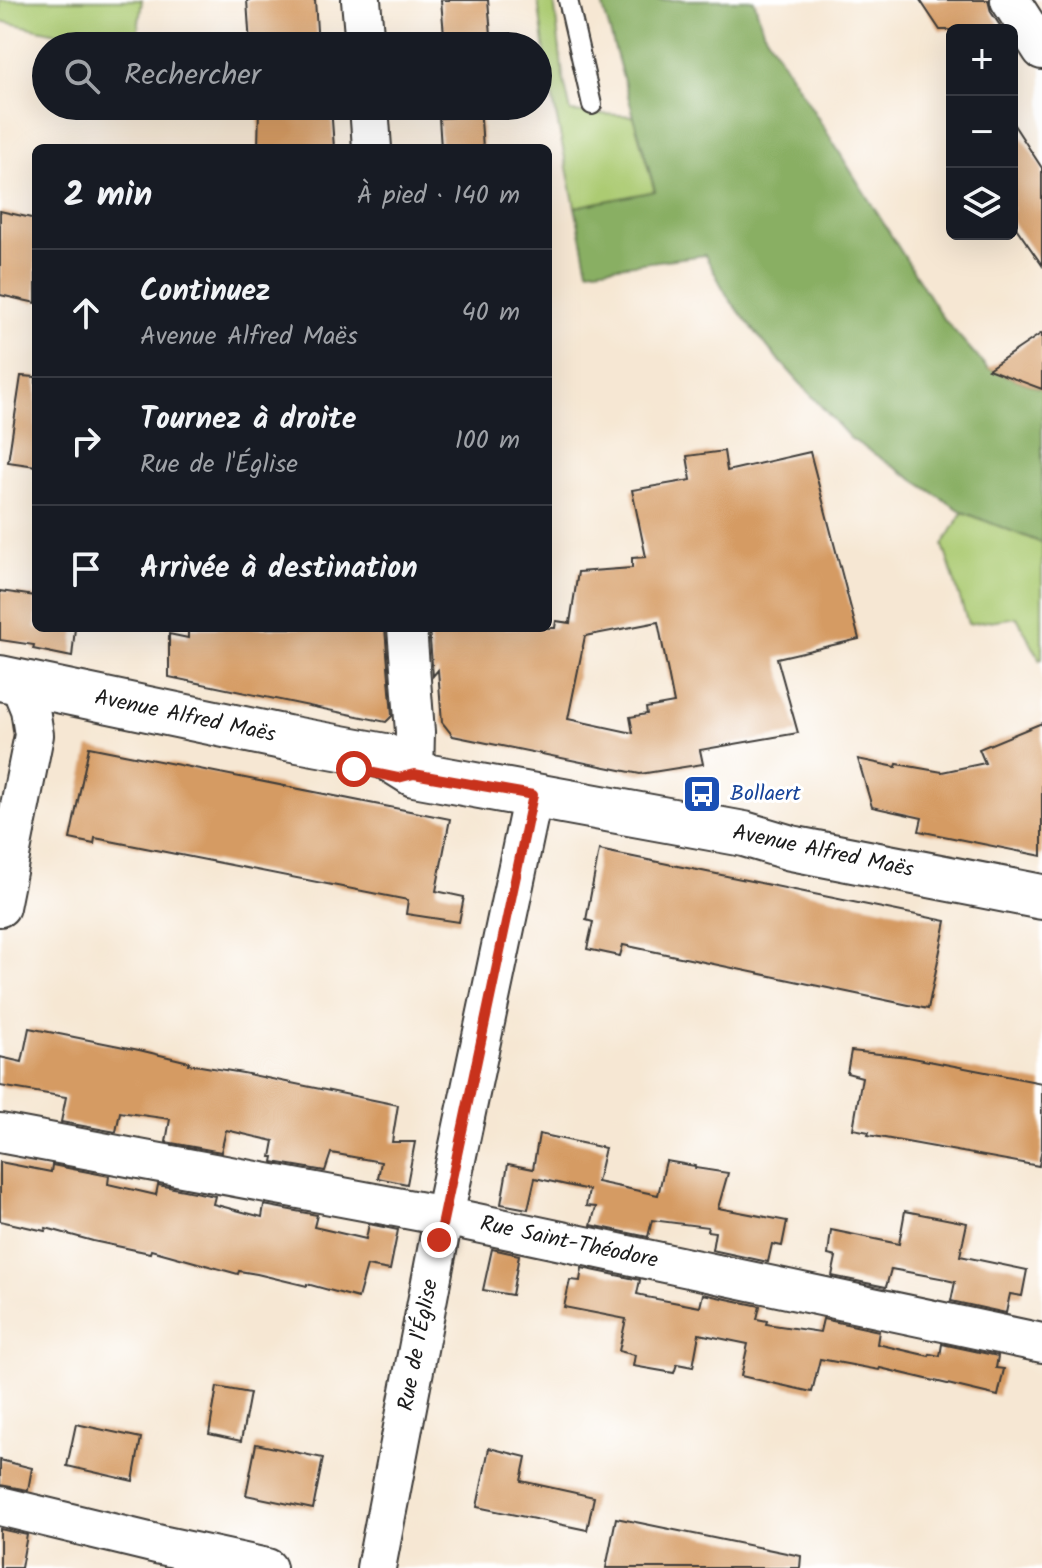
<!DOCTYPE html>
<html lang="fr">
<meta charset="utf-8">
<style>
:root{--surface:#171b24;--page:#20242c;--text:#f1f3f6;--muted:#9ea1a6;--line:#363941}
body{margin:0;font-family:Kalam,sans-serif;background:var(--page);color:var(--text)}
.controls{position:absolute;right:24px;top:24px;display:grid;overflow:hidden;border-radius:12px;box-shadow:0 8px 32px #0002}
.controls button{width:72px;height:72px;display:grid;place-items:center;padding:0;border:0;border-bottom:2px solid var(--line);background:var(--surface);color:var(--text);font:40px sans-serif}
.stop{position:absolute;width:24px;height:24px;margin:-18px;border:6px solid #c8321e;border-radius:50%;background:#fff}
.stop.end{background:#c8321e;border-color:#fff;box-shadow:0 2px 8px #0008}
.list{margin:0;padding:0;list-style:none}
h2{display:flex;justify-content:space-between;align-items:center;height:104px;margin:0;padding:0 32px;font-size:34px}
h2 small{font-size:26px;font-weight:400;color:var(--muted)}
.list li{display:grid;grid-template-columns:52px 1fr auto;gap:24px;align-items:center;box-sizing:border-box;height:128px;padding:0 32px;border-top:2px solid var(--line)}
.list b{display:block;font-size:30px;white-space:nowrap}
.list p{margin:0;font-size:26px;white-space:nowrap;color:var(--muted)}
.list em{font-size:26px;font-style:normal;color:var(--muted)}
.icon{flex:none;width:44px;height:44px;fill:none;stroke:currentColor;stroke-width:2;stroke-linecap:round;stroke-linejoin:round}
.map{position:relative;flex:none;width:1042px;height:1568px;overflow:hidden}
.search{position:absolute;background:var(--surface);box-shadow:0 8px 32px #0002;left:32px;top:32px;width:520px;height:88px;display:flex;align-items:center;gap:20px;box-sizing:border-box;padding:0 28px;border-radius:44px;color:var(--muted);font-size:30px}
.panel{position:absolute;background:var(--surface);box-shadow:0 8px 32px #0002;left:32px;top:144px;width:520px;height:488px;border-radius:12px}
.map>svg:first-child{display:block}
.green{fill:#accb72;stroke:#647447;stroke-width:2}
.forest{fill:#89af64;stroke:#526640;stroke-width:2}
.building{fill:#d59b63;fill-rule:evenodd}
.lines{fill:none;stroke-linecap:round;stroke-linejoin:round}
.lane-casing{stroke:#3d3a37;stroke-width:22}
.street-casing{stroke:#3d3a37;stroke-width:42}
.secondary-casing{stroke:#3d3a37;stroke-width:48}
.lane{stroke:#fff;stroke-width:18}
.street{stroke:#fff;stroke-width:38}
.secondary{stroke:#fff;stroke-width:44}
.route{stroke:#c8321e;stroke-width:10}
.labels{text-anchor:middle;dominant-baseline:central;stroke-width:6;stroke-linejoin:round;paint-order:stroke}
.street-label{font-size:22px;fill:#1c1c1c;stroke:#fff}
.transit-label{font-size:22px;fill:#164399;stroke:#fff;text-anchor:start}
</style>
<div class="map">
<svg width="1042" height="1568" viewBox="0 0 1042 1568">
<rect width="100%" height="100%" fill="#fff"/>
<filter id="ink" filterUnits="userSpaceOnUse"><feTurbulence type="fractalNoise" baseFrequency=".0125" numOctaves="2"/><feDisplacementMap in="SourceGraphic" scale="16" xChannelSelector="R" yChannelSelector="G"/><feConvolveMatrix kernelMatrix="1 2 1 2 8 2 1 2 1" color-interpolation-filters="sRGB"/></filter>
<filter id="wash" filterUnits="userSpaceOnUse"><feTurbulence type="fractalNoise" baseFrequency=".006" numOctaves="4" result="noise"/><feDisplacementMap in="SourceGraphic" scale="32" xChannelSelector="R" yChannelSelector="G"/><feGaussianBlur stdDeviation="1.8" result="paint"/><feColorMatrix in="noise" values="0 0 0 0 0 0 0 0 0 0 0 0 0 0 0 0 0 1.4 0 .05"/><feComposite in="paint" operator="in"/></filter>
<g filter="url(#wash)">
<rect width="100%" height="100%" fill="#f6e7d3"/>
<g class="green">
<path d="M0,0h142l-6,46h-18l-118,-25z"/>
<path d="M538,0h16l9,77 8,35 62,4 22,76 -80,15 -27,-132z"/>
<path d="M963,512l79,31v116l-2,1 -23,-43 -49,7 -25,-79z"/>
</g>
<path class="forest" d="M601,0h153l9,30 179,287 46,52 54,20v154l-79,-31 -113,-74 -80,-88 -41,-51 -24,-44 -117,15 -13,-63 80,-16z"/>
<g id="blocks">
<g class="building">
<path d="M247,0h68l3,46h-68z"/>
<path d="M441,0h47l4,46h-47z"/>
<path d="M920,0h68l3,12 12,18h-63z"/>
<path d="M284,106h47l3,42h-76l1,-40z"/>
<path d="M453,106h27l3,42h-42l-2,-30 14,-1z"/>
<path d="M1012,122l30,46v97l-30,-43z"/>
<path d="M0,211l36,8v84l-36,-8z"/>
<path d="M1042,333v56l-54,-20z"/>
<path d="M21,376l15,1v89l-28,-4z"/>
<path d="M724,451l3,20 83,-19 49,187 -82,19 21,75 -98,17 3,14 -63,10 -187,-38 -11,-14 -4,-52 -5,6 -4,-48h126l1,-7 14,2 8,-51 54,-4v-10l14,-1 -14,-67 59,-10 -4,-24zM658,622l16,81 -28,5 1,6 -17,3 3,16 -65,-14 17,-83z"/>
<path d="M0,591l36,5v32h39l-3,29 -39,-8 1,-4 -34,-5z"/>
<path d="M188,628h197l7,88 -6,6 -217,-45v-43l19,4z"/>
<path d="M1042,723v133l-123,-25 3,-13 -50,-11 -14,-48 38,8 1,-3 45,8 43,-9 -6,-14z"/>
<path d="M89,747l361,72 -14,72 28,6 -5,25 -53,-8 2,-14 -313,-62 -1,6 -24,-5z"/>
<path d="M599,850l347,71 -18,88 -305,-64 -3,11 -33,-7 6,-27 -7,-2z"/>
<path d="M29,1028l110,22 50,12 -1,2 55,9 155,32 -6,37h23l-8,42 -29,-6 3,-16 -50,-9 -6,18 -52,-9 1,-5h-3l3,-16 -48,-11 -5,22 -55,-10 4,-23 -50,-7 -4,20 -55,-10 5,-25 -66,-11v-29l22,5z"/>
<path d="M851,1051l57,6 134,26v64l-3,19 -171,-31 1,-3 -16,-3 9,-52 -15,-4z"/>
<path d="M539,1134l66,14 -8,34 61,13 8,-34 29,5v2l33,5 -10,35 69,13 -5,25 -10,-2 -4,18 -56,-12 3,-18 -8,-1 1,-4 -56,-7 -4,17 -57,-12 5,-18 -10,-1 3,-16 -54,-12 -7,31 -27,-5 7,-40 25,5z"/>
<path d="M0,1162l51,10 1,-7 57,11 -1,8 48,11 2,-10 57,11 -2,8 49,13 2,-12 53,10 -3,12 52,12 3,-15 29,6 -8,40 -23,-4 -9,32 -51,-14v2l-50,-12 -18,-3 -1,3 -87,-24 -1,3 -57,-12 -47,-13 -1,3 -45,-10z"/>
<path d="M905,1211l62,12 -7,33 67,14 -5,26 -12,-2 -4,19 -55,-12 4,-19 -9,-2v-1l-55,-10 -5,18 -54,-11 4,-19 -8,-2 3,-25 68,14z"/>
<path d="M492,1249l27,6 -7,40 -29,-5z"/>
<path d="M582,1268l58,12 -3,14 9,2v1l54,10 3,-13 57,12 -3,13 10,2 -1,3 54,8 3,-13 56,12 -2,13 52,12 1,-2 10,2 2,-12 56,12 -2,12 8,1 -6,27 -118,-28 -1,2 -59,-11 -8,33 -71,-16 7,-32 -49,-10 -6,33 -16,-3 -3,9 -41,-7 2,-11 -16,-4 7,-32 -62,-12 6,-27 10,1z"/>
<path d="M217,1387l33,6 -9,48 -32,-7z"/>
<path d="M76,1424l65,14 -8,43 -66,-15z"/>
<path d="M256,1444l67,14 -10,51 -67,-14z"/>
<path d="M489,1448l37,9 -5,24 73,16 -7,33 -110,-23z"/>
<path d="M0,1460l32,8 -4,22 -28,-5z"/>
<path d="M616,1518l185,38 -1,12h-194z"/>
<path d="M0,1529l27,6 -6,33h-21z"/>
</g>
</g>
</g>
<g filter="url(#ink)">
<use href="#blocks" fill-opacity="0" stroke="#3d3a37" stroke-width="2"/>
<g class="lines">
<g class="lane-casing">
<path id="lane" d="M568,0l24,105"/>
</g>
<g class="street-casing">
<g id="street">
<path d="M361,0l4,46"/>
<path d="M1010,0l32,50"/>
<path d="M369,106l3,42"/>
<path d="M407,628l8,104 -1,42"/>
<path d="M0,907l34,-172 -4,-26 -11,-27"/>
<path d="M0,1133l444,83 598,127"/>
<path d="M0,1506l161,39 106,23"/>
<path d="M376,1568l63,-328 94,-445"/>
</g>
</g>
<g class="secondary-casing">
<path id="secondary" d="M0,678l287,60 98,18 29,18 330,60 47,14 251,49"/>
</g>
<use href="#lane" class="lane"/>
<use href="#street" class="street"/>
<use href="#secondary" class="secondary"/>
</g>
</g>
<g class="lines" filter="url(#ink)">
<path class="route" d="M354,769l44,9 16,-4 119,21 -94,445"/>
</g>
<defs>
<g id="bus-square" transform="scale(2)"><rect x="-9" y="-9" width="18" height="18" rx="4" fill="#1a4fb4" stroke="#fff"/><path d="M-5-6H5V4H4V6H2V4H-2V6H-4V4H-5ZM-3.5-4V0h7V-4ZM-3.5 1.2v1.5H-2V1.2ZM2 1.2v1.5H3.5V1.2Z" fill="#fff"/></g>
</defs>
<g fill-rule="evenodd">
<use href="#bus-square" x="702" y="794"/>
</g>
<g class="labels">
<g class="street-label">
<text transform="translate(185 717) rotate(12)">Avenue Alfred Maës</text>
<text transform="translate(823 852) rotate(12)">Avenue Alfred Maës</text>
<text transform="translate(569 1243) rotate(12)">Rue Saint-Théodore</text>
<text transform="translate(419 1345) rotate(-79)">Rue de l'Église</text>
</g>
<g class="transit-label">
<text x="730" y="794">Bollaert</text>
</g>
</g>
</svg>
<div class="controls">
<button>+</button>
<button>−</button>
<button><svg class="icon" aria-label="layers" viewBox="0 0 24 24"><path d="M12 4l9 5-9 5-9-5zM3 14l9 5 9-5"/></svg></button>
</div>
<div class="stop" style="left:354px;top:769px"></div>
<div class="stop end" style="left:439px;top:1240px"></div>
<div class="search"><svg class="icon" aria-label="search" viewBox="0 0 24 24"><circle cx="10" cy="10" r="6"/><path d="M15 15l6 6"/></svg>Rechercher</div>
<section class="panel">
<h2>2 min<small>À pied · 140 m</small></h2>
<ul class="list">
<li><svg class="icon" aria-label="ahead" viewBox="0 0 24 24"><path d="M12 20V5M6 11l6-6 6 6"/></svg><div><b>Continuez</b><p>Avenue Alfred Maës</p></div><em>40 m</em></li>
<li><svg class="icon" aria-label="right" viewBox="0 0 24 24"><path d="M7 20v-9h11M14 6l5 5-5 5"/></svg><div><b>Tournez à droite</b><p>Rue de l'Église</p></div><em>100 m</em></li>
<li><svg class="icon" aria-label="arrive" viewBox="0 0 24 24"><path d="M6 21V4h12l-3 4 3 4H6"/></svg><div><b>Arrivée à destination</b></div></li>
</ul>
</section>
</div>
